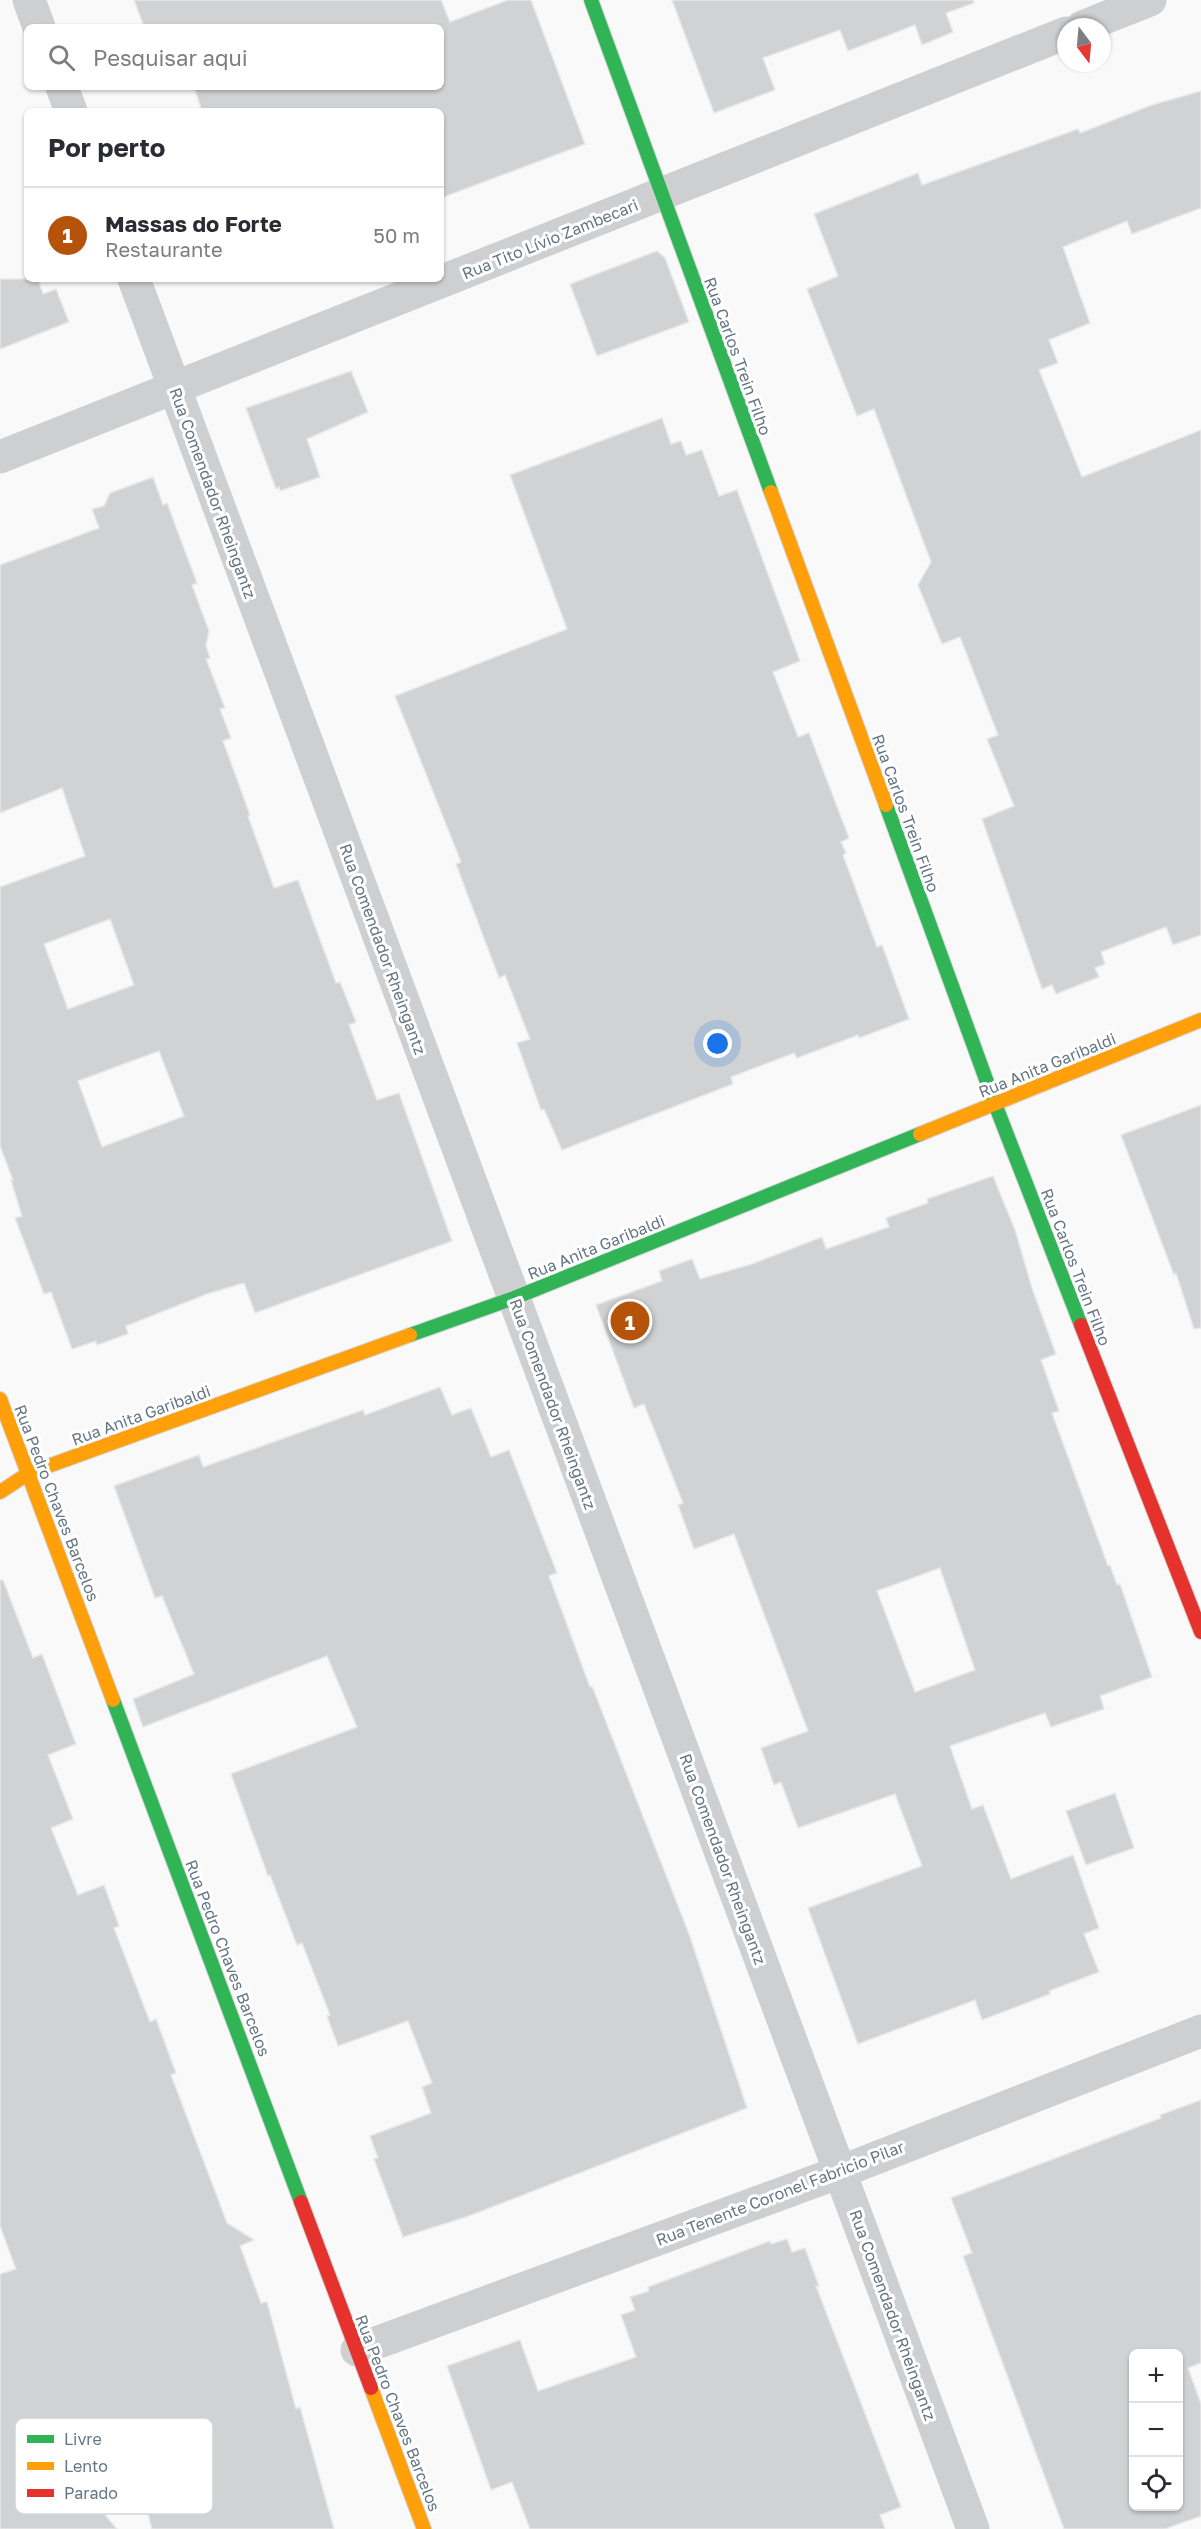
<!DOCTYPE html>
<html lang="pt">
<meta charset="utf-8">
<style>
:root{--surface:#fff;--page:#f7f7f7;--text:#2b2b33;--muted:#7c7c81;--line:#e1e1e2;--accent:#b45309}
body{margin:0;font-family:"Golos Text",sans-serif;background:var(--page);color:var(--text)}
.controls{position:absolute;right:18px;bottom:18px;display:grid;overflow:hidden;border-radius:9px;box-shadow:0 2px 4px #0004}
.controls button{width:54px;height:54px;display:grid;place-items:center;padding:0;border:0;border-bottom:2px solid var(--line);background:var(--surface);color:var(--text);font:30px sans-serif}
.compass{position:absolute;left:1057px;top:18px;width:54px;height:54px;border-radius:50%;background:var(--surface);box-shadow:0 2px 4px #0004;rotate:164deg}
.you{position:absolute;left:718px;top:1044px;width:21px;height:21px;margin:-15px;border:4px solid #fff;border-radius:50%;background:#1a73e8;box-shadow:0 0 0 9px #1a73e833}
.badge{display:grid;place-items:center;width:39px;height:39px;border-radius:50%;background:var(--accent);color:#fff;font-size:20px;font-weight:700}
.pin{position:absolute;translate:-50% -50%;border:3px solid #fff;box-shadow:0 2px 6px #0006}
.list{margin:0;padding:0;list-style:none}
h2{display:flex;justify-content:space-between;align-items:center;height:78px;margin:0;padding:0 24px;font-size:26px}
h2 small{font-size:20px;font-weight:400;color:var(--muted)}
.list li{display:grid;grid-template-columns:39px 1fr auto;gap:18px;align-items:center;box-sizing:border-box;height:96px;padding:0 24px;border-top:2px solid var(--line)}
.list b{display:block;font-size:22px;white-space:nowrap}
.list p{margin:0;font-size:20px;white-space:nowrap;color:var(--muted)}
.list em{font-size:20px;font-style:normal;color:var(--muted)}
.icon{flex:none;width:33px;height:33px;fill:none;stroke:currentColor;stroke-width:2;stroke-linecap:round;stroke-linejoin:round}
.map{position:relative;flex:none;width:1201px;height:2529px;overflow:hidden}
.search{position:absolute;background:var(--surface);box-shadow:0 2px 4px #0004;left:24px;top:24px;width:420px;height:66px;display:flex;align-items:center;gap:15px;box-sizing:border-box;padding:0 21px;border-radius:9px;color:var(--muted);font-size:22px}
.panel{position:absolute;background:var(--surface);box-shadow:0 2px 4px #0004;left:24px;top:108px;width:420px;height:174px;border-radius:9px}
.map>svg:first-child{display:block}
.building{fill:#d0d2d3;stroke:#e8e8e8;stroke-width:1.5;fill-rule:evenodd}
.lines{fill:none;stroke-linecap:round;stroke-linejoin:round}
.fast-casing{stroke:#d5d6d7;stroke-width:16}
.slow-casing{stroke:#d5d6d7;stroke-width:16}
.jam-casing{stroke:#d5d6d7;stroke-width:16}
.street{stroke:#cecfd0;stroke-width:33}
.fast{stroke:#30b455;stroke-width:14}
.slow{stroke:#ff9f0a;stroke-width:14}
.jam{stroke:#e5322d;stroke-width:14}
.labels{text-anchor:middle;dominant-baseline:central;stroke-width:6;stroke-linejoin:round;paint-order:stroke}
.street-label{font-size:16px;fill:#657683;stroke:#fff}
.key{fill:#fff;stroke:#d1d6da;stroke-width:1.5}
.key-label{font-size:16px;fill:#657683}
</style>
<div class="map">
<svg width="1201" height="2529" viewBox="0 0 1201 2529">
<rect width="100%" height="100%" fill="#f9f9f9"/>
<g class="building">
<path d="M134,0h307l9,22 58,-22h23l54,144 -144,54v-87h-239l-8,-24h247v-60h-297z"/>
<path d="M672,0h301l1,3 -28,10 7,19 -31,13 -7,-20 -67,26 -8,-21 -77,28 12,32 -61,23z"/>
<path d="M1201,91v117l-69,26 -5,-13 -64,26 27,76 -41,17 9,23 -19,7 43,107 119,-47v505l-28,10 -7,-18 -65,25 4,12 -10,4 4,9 -43,17 -4,-9 -10,4 -60,-170 32,-13 -27,-67 11,-4 -38,-98 -18,7 -24,-59 13,-23 -57,-153 -17,7 -50,-127 31,-13 -24,-62 104,-41 4,12 156,-56 2,4 72,-28z"/>
<path d="M657,251l8,7 24,64 -92,34 -27,-72z"/>
<path d="M0,279h38l5,15 13,-5 13,33 -69,27z"/>
<path d="M351,371l17,41 -61,27 13,38 -40,14 -1,-4 -3,2 -30,-81z"/>
<path d="M662,418l9,26 10,-3 5,14 16,-5 17,46 18,-6 63,171 -27,11 25,65 11,-4 40,105 -8,4 5,11 -3,2 34,92 5,-2 27,74 -50,19 -1,-3 -61,23 -3,-5 -63,24 2,7 -171,66 -18,-41 -3,1 -24,-67 13,-4 -25,-64 -6,3 -43,-114 5,-2 -66,-166 172,-67 -57,-154z"/>
<path d="M153,477l10,28 4,-2 30,80 -5,2 17,46 -3,15 4,12 -4,1 19,49 -5,1 11,29 -8,3 27,74 -2,1 26,72 24,-8 38,103 4,-1 16,40 -7,3 28,75 22,-7 53,148 -197,72 -11,-30 -37,11 -81,32 2,8 -31,11 -1,-4 -24,8 -21,-57 -7,2 -29,-76 7,-2 -11,-36h2l-13,-34v-259l85,-31 -23,-68 -62,25v-248l99,-37 -7,-19 12,-3 6,-13zM110,919l24,66 -66,24 -24,-65zM159,1051l25,65 -82,31 -24,-66z"/>
<path d="M1201,1105v223l-7,1 -18,-56 -2,2 -53,-140z"/>
<path d="M993,1176l22,54 17,58 24,66 -15,6 18,51 -7,2 56,153 2,-1 7,20 3,-1 32,93 -52,19 4,13 -53,18 -6,-14 -95,33 22,63 11,-4 28,74 62,-24 26,73 -15,6 15,38 -50,19 1,3 -68,26 -7,-20 -117,44 -50,-136 114,-42 -27,-72 -97,34 -17,-46 -7,3 -13,-37 47,-17 -74,-197 -40,15 -16,-44 5,-2 -39,-99 -10,4 -38,-103 66,-24 -3,-10 33,-12 8,20 52,-15 70,-27 4,12 63,-22 -3,-9 42,-15 -1,-4zM940,1568l35,102 -60,22 -38,-101z"/>
<path d="M440,1387l12,28 19,-7 20,49 18,-7 48,123 -8,3 41,111 2,-1 97,248 58,174 -281,109 -63,20 -29,-78 4,-1 -8,-22 61,-23 -9,-26 10,-4 -24,-62 -70,25 -11,-30 3,-1 -28,-72 -5,2 -27,-70 -2,1 -37,-102 126,-47 -30,-71 -184,71 -10,-28 61,-25 -32,-78 -7,2 -41,-112 85,-31 4,12 160,-57 2,5z"/>
<path d="M0,1580h3l30,78 9,-4 34,90 -28,11 25,64 -22,9 27,67 26,-10 15,41 -5,2 36,94 6,-3 20,54 -5,2 56,148 27,17 -14,6 21,57 6,-1 29,107 4,-2 34,122h-182l-30,-110 -76,26 71,84h-117v-255l16,-5 -16,-43z"/>
<path d="M1115,1793l19,55 -48,17 -20,-54z"/>
<path d="M1201,2100v263l-13,5 13,36v112l-36,13h-101l-101,-273 9,-3 -21,-55 210,-80 -1,-3zM1134,2354h45v152h-45z"/>
<path d="M787,2239l5,13 13,-4 14,38h-3l85,221 -21,8 5,14h-355l-18,-47 -21,8 -44,-124 73,-26 18,51 98,-34 -15,-42 14,-5 -5,-13 19,-6 -1,-4 122,-46 1,3z"/>
</g>
<g class="lines">
<g class="fast-casing">
<g id="fast">
<path d="M591,0l180,492"/>
<path d="M886,805l109,299 86,221"/>
<path d="M410,1335l104,-37 406,-164"/>
<path d="M113,1700l188,502"/>
</g>
</g>
<g class="slow-casing">
<g id="slow">
<path d="M771,492l115,313"/>
<path d="M920,1134l281,-114"/>
<path d="M0,1399l113,301"/>
<path d="M0,1492l29,-19 381,-138"/>
<path d="M371,2388l53,141"/>
</g>
</g>
<g class="jam-casing">
<g id="jam">
<path d="M1081,1325l120,307"/>
<path d="M301,2202l70,186"/>
</g>
</g>
<g class="street">
<path d="M29,0l10,27"/>
<path d="M1082,27l68,-27"/>
<path d="M62,87l9,24"/>
<path d="M134,279l839,2250"/>
<path d="M0,457l1066,-424"/>
<path d="M357,2350l483,-178 361,-141"/>
</g>
<use href="#fast" class="fast"/>
<use href="#slow" class="slow"/>
<use href="#jam" class="jam"/>
</g>
<g class="labels">
<g class="street-label">
<text transform="translate(550 239) rotate(-22)">Rua Tito Lívio Zambecari</text>
<text transform="translate(738 356) rotate(70)">Rua Carlos Trein Filho</text>
<text transform="translate(213 493) rotate(70)">Rua Comendador Rheingantz</text>
<text transform="translate(906 813) rotate(70)">Rua Carlos Trein Filho</text>
<text transform="translate(383 949) rotate(70)">Rua Comendador Rheingantz</text>
<text transform="translate(1047 1065) rotate(-22)">Rua Anita Garibaldi</text>
<text transform="translate(596 1247) rotate(-22)">Rua Anita Garibaldi</text>
<text transform="translate(1076 1267) rotate(69)">Rua Carlos Trein Filho</text>
<text transform="translate(553 1404) rotate(70)">Rua Comendador Rheingantz</text>
<text transform="translate(141 1415) rotate(-20)">Rua Anita Garibaldi</text>
<text transform="translate(57 1503) rotate(69)">Rua Pedro Chaves Barcelos</text>
<text transform="translate(723 1859) rotate(70)">Rua Comendador Rheingantz</text>
<text transform="translate(228 1958) rotate(69)">Rua Pedro Chaves Barcelos</text>
<text transform="translate(780 2193) rotate(-21)">Rua Tenente Coronel Fabricio Pilar</text>
<text transform="translate(893 2315) rotate(70)">Rua Comendador Rheingantz</text>
<text transform="translate(398 2413) rotate(69)">Rua Pedro Chaves Barcelos</text>
</g>
</g>
<rect x="15" y="2418" width="198" height="96" rx="9" class="key"/>
<rect x="27" y="2435" width="27" height="8" fill="#30b455"/>
<rect x="27" y="2462" width="27" height="8" fill="#ff9f0a"/>
<rect x="27" y="2489" width="27" height="8" fill="#e5322d"/>
<g class="key-label">
<text x="64" y="2445">Livre</text>
<text x="64" y="2472">Lento</text>
<text x="64" y="2499">Parado</text>
</g>
</svg>
<div class="controls">
<button>+</button>
<button>−</button>
<button><svg class="icon" aria-label="locate" viewBox="0 0 24 24"><circle cx="12" cy="12" r="6"/><path d="M12 2v4M12 18v4M2 12h4M18 12h4"/></svg></button>
</div>
<svg class="compass" viewBox="-18 -18 36 36"><path d="M0-13l5 13h-10z" fill="#e53935"/><path d="M0 13l5-13h-10z" fill="#7c7c81"/></svg>
<div class="you"></div>
<div class="pin badge" style="left:630px;top:1321px">1</div>
<div class="search"><svg class="icon" aria-label="search" viewBox="0 0 24 24"><circle cx="10" cy="10" r="6"/><path d="M15 15l6 6"/></svg>Pesquisar aqui</div>
<section class="panel">
<h2>Por perto<small></small></h2>
<ul class="list">
<li><span class="badge">1</span><div><b>Massas do Forte</b><p>Restaurante</p></div><em>50 m</em></li>
</ul>
</section>
</div>
